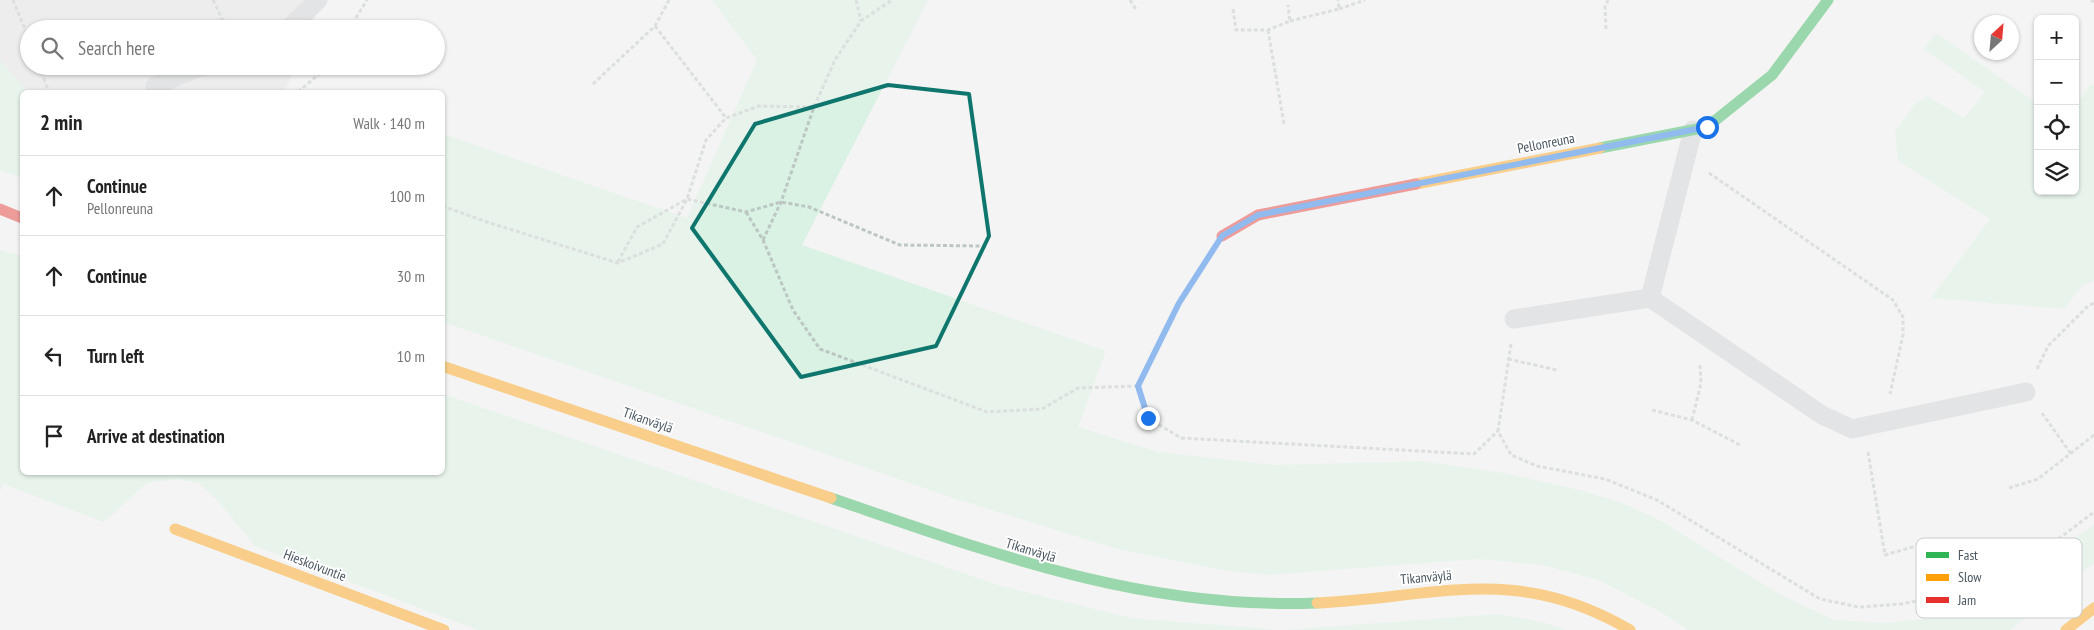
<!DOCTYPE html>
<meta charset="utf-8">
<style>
:root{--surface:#fff;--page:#f2f2f2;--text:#222;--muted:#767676;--line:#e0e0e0}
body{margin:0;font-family:"PT Sans Narrow",sans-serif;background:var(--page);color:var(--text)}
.controls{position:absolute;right:15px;top:15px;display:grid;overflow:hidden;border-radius:8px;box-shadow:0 1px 4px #0004}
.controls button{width:45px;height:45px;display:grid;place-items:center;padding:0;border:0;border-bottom:1px solid var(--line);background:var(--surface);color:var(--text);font:25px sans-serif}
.compass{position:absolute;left:1974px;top:15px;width:45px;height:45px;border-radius:50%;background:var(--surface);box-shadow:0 1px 4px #0004;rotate:26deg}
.stop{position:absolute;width:15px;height:15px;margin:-11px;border:4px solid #1a73e8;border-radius:50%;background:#fff}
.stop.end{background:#1a73e8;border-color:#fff;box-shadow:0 1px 5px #0008}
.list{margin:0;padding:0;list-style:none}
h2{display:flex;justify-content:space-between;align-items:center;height:65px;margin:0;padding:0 20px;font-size:21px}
h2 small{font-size:16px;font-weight:400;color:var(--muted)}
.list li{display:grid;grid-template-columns:32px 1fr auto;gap:15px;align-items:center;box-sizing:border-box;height:80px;padding:0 20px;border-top:1px solid var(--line)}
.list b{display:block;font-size:19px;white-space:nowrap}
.list p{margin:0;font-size:16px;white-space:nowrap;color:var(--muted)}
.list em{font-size:16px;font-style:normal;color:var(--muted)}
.icon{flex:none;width:28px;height:28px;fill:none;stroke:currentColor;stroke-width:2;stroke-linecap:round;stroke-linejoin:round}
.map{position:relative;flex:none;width:2094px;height:630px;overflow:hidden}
.search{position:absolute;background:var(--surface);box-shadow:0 1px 4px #0004;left:20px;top:20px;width:425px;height:55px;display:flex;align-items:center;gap:12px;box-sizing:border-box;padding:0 18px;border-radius:28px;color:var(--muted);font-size:19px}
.panel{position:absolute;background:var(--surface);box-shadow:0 1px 4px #0004;left:20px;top:90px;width:425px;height:385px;border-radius:8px}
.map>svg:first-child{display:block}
.education{fill:#e6e5e6}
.green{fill:#d9f2e3}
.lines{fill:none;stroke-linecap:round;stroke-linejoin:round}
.path{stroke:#bcc7c4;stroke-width:3;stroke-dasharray:4 2.5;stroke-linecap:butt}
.lane{stroke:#ced0d2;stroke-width:19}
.fast{stroke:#30b455;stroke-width:11}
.slow{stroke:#ff9f0a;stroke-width:11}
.jam{stroke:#e5322d;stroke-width:11}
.route{stroke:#1a73e8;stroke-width:6}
.marked{fill:none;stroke:#0f766e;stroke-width:4;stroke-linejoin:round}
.labels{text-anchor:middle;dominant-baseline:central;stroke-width:4;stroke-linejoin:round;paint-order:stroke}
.street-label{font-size:14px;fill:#4a5661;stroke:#fff}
.key{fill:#fff;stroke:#c9ccd0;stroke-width:1}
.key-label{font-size:14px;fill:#4a5661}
</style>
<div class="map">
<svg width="2094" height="630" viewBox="0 0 2094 630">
<rect width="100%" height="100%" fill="#f4f4f4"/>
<path class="education" d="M0,0h321l-11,29h-281v37h266l-10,26h-257l-28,-32z"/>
<g class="green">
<path d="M712,0h216l-126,245 304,106 -28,76 80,25 117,13 146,-4 83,12 75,17 41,12 41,19 120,74 53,25 51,3 40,-4 63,-14 106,-81v39l-84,67h-322l-27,-18 -62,-32 -57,-15 -64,-6 -210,16 -45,-5 -106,-21 -164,-51 -510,-176v-188l244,84 70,-158z"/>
<path d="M1936,33l102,71v87h37v-85l16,-22 3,2v195l-11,4 -19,24 -133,-11 59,-79 -92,-58 -3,-29 19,-27 13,-9 37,22 21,-26 -61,-43z"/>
<path d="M0,60l28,32h-6v86l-22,-8z"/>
<path d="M0,250l22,6v216h420l1,-78 558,192 130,32 149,12h-802l-223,-84 -36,-44 -20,-19 -22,-4 -30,4 -43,39 -101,-38 -3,8z"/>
<path d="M1499,614l47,9 19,7h-281z"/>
</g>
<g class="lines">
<g class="path">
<path d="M13,0l16,39"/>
<path d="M213,0l14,29"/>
<path d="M856,0l5,21"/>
<path d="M1130,0l7,11"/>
<path d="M2091,0l3,2"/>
<path d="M1233,9l3,21h32l22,-9 -2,-16"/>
<path d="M1339,9l26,-9"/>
<path d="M1290,21l49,-12 -1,-9"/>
<path d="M655,26l71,92"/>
<path d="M349,29l18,-29"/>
<path d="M1606,29l-1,-22 3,-7"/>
<path d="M1268,30l16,94"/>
<path d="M39,66l10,26"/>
<path d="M593,84l62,-58 14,-26"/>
<path d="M298,92l21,-18 5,-8"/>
<path d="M1709,173l184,127 10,17v18l-13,59"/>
<path d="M442,206l45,16 131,41 45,-19 24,-45 19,-59 20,-22 33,-12 55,1"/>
<path d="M746,212l17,28 30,70 27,39 167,63 55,-3 36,-21 59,-2"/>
<path d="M763,240l18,-38 33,-95 21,-47 26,-39 31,-21"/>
<path d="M618,262l19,-35 50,-28 59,13 35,-10 28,5 91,38 81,1"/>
<path d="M1206,262l-27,41 -42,83 11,32 33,20 293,16 24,-23"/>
<path d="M1511,344l-13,87 13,24 26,11 68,13 52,21 163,99 39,8 42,-3 81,-16 47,-27 65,-49"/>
<path d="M1508,359l49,11"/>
<path d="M2037,369l11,-23 40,-40 6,-3"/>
<path d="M1652,410l40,10 50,26"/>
<path d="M2042,413l29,41"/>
<path d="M1692,420l9,-37 -1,-19"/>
<path d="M1868,452l17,103 31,-9"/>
<path d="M2009,488l29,-9 56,-44"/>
</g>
<g class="lane">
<path d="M288,29l30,-29"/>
<path d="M155,86l41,-18 11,-2"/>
<path d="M1693,130l-43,168 172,117 30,14 174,-37"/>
<path d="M1514,319l136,-21"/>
</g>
<g class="fast">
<path d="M1600,148l107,-21 65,-52 56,-75"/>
<path d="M831,498c161,55 311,112 486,105"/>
</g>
<g class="slow">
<path d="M1416,184l184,-36"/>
<path d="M442,366l389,132"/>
<path d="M175,529l269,101"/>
<path d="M1317,603c121,-6 199,-40 313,27"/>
<path d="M2066,630l28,-22"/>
</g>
<g class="jam">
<path d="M0,209l22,9"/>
<path d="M1222,236l36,-21 158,-31"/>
</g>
</g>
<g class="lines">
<path class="route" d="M1148,418l-10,-32 41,-83 43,-67 36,-21 449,-88"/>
</g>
<path d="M0 0H2094V630H0ZM888,85l81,9 20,142 -53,110 -135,31 -109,-149 63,-104z" fill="#f4f4f4" fill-opacity=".55" fill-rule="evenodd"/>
<path class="marked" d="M888,85l81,9 20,142 -53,110 -135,31 -109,-149 63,-104z"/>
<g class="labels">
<g class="street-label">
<text transform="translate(1546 143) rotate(-11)">Pellonreuna</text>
<text transform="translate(648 420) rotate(19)">Tikanväylä</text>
<text transform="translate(1031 550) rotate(17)">Tikanväylä</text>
<text transform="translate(315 565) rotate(21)">Hieskoivuntie</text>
<text transform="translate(1426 577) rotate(-5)">Tikanväylä</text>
</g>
</g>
<rect x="1916" y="538" width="166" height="80" rx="8" class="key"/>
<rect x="1926" y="552" width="23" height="6" fill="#30b455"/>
<rect x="1926" y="574" width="23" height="7" fill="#ff9f0a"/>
<rect x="1926" y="597" width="23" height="6" fill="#e5322d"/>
<g class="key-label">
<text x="1958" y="560">Fast</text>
<text x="1958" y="582">Slow</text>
<text x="1958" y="605">Jam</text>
</g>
</svg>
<div class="controls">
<button>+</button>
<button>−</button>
<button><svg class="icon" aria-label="locate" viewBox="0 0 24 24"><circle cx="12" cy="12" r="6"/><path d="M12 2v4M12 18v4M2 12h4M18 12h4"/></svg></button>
<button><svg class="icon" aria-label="layers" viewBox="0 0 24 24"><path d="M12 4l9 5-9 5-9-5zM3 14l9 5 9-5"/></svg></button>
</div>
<svg class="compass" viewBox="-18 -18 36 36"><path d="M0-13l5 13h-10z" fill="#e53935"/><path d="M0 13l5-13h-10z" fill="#767676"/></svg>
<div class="stop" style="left:1707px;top:127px"></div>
<div class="stop end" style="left:1148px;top:418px"></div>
<div class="search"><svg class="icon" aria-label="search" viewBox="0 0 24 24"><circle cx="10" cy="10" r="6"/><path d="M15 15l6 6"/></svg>Search here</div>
<section class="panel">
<h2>2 min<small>Walk · 140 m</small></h2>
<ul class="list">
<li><svg class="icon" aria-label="ahead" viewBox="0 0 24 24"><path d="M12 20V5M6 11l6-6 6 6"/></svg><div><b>Continue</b><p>Pellonreuna</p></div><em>100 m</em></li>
<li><svg class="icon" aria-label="ahead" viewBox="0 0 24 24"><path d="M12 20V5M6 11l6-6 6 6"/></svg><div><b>Continue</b></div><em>30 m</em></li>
<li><svg class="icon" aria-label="left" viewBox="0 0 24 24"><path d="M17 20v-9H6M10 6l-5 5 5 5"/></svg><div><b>Turn left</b></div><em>10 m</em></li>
<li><svg class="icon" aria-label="arrive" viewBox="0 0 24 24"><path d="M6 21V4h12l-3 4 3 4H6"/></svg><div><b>Arrive at destination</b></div></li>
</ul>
</section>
</div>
